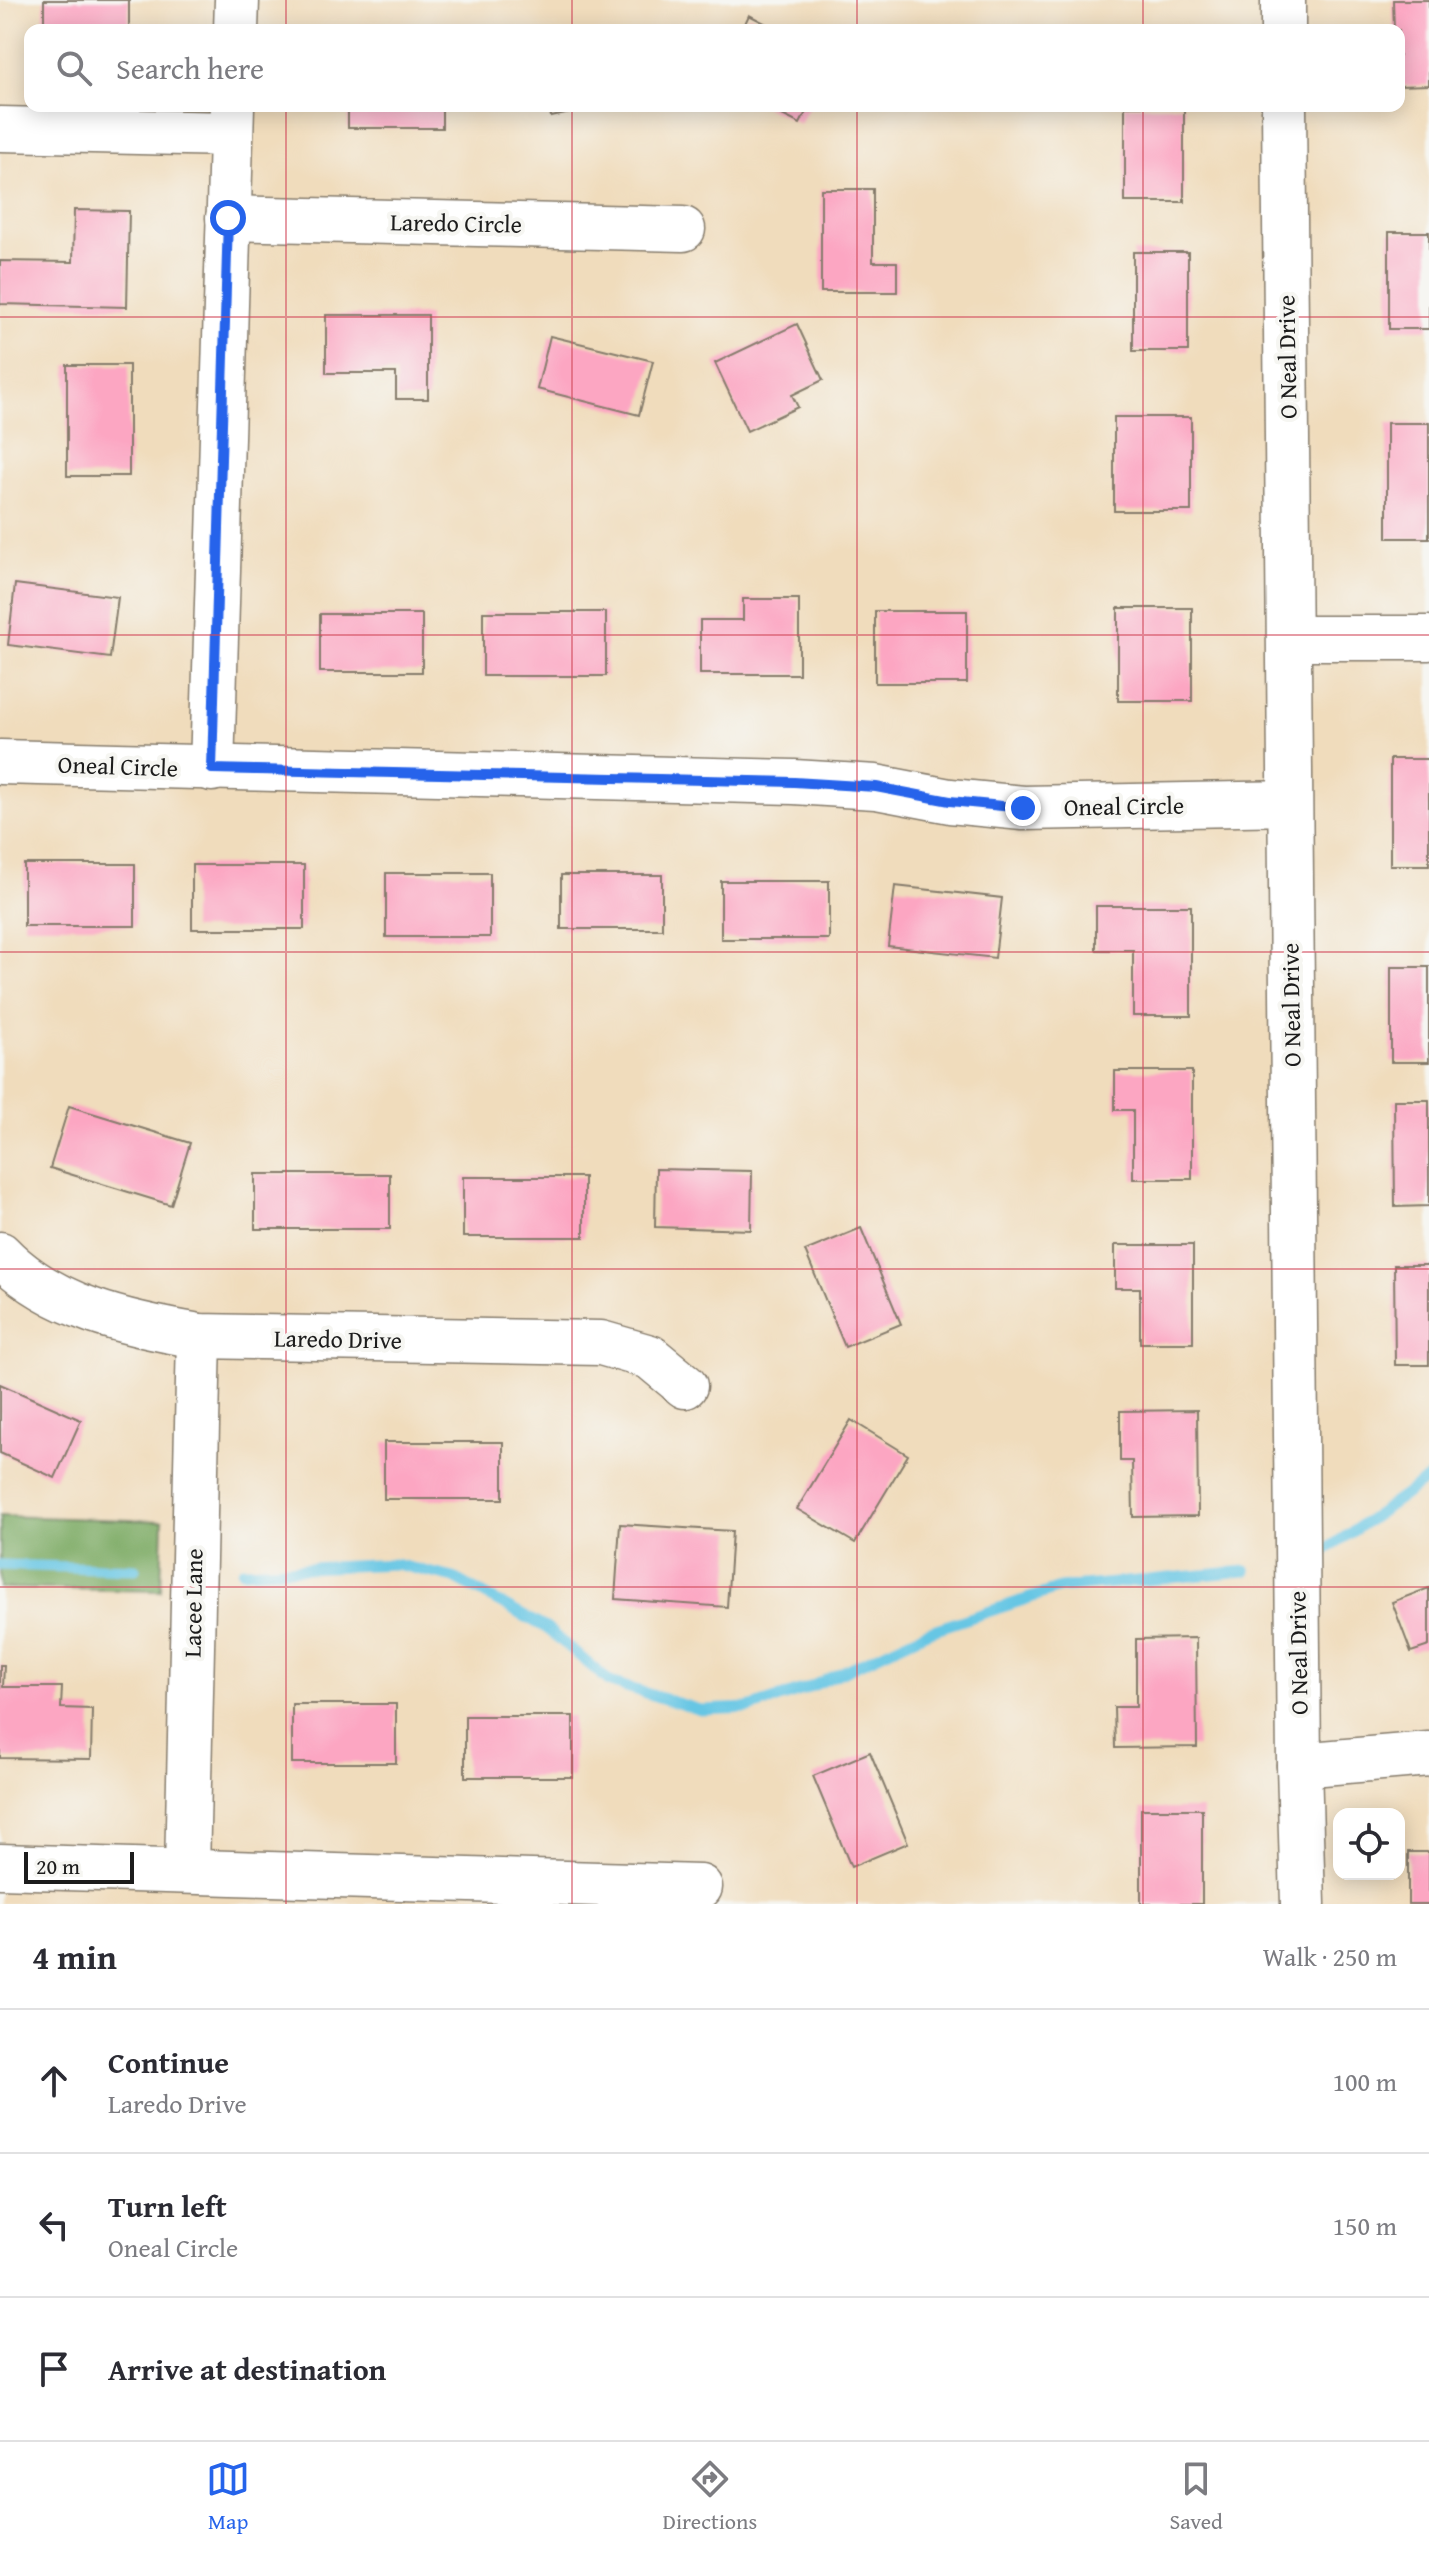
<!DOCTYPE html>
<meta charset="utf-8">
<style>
:root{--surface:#fff;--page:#f7f7f7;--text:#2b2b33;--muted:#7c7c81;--line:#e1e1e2;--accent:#2563eb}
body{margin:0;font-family:"Gentium Book Plus",serif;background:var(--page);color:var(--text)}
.controls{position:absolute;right:24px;bottom:24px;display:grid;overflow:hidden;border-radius:16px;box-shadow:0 4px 20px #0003}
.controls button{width:72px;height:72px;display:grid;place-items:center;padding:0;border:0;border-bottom:2px solid var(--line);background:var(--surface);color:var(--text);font:40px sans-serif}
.scale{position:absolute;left:24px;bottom:20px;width:110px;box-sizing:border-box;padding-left:8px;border:4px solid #1c1c1c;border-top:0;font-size:22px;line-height:28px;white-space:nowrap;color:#1c1c1c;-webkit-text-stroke:6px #f6f6f2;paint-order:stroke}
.stop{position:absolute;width:24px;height:24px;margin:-18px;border:6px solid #2563eb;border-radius:50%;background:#fff}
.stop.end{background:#2563eb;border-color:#fff;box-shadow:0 2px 8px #0008}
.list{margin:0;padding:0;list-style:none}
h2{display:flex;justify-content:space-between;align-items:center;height:104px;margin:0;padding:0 32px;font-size:34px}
h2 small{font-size:26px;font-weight:400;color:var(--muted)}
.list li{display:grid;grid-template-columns:52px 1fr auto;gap:24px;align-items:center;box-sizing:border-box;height:144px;padding:0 32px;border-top:2px solid var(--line)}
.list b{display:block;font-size:30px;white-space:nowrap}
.list p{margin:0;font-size:26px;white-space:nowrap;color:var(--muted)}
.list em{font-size:26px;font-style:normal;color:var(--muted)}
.icon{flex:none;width:44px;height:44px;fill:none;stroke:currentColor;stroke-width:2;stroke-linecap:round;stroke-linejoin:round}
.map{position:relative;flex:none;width:1429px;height:1904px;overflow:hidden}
.search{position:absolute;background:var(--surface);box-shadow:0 4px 20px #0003;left:24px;right:24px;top:24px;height:88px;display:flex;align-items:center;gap:20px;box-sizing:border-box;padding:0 28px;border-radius:16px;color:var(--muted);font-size:30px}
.sheet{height:536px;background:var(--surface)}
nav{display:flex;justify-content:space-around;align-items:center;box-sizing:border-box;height:112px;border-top:2px solid var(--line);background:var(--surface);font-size:22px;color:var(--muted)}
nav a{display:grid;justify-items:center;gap:4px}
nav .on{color:var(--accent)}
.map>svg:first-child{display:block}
.forest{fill:#7baa63;stroke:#4c6340;stroke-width:2}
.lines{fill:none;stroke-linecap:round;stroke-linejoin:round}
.stream{stroke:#66c6e4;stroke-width:11}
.building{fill:#fca6c2}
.minor-casing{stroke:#867c6c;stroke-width:47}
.minor{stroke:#fff;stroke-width:44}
.route{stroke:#2563eb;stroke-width:10}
.grid{fill:none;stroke:#d1495b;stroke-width:2;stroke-opacity:0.55}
.labels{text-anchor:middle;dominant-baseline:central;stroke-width:8;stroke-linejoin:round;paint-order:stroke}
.street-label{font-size:24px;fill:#1c1c1c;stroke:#f6f6f2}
</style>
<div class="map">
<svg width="1429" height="1904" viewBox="0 0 1429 1904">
<rect width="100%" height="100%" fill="#f6f6f2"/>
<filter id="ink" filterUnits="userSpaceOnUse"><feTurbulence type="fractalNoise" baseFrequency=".0125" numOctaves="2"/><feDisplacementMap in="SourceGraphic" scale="16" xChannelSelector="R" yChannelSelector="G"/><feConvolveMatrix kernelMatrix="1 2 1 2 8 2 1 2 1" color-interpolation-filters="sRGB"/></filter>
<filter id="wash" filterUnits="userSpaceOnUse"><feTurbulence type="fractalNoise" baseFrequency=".006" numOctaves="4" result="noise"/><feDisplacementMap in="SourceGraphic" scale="32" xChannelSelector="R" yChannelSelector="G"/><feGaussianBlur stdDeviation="1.8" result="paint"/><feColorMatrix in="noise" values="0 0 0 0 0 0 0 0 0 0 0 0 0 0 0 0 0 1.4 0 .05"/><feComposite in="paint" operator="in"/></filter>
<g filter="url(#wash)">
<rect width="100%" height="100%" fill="#f0dcbc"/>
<path class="forest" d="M0,1516l163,5 -2,70 -161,-3z"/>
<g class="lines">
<g class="stream">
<path d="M1323,1552l106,-74"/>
<path d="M0,1565l135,4"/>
<path d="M242,1571l153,-7 59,14 92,50 64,54 90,28 49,-2 57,-19 121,-57 133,-44 186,-17"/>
</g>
</g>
<g id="blocks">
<g class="building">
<rect x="44" y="0" width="85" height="30"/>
<path d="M1393,0h36v85l-30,1v-56h-5z"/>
<path d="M749,15l29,15h-36z"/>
<rect x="348" y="106" width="94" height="22"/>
<path d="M549,106h50v1l-48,10z"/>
<path d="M764,106h45l-9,18z"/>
<rect x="1125" y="106" width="59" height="96"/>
<path d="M821,189h52v73h24v30h-76z"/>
<path d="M74,210l55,1 -2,96 -127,-3v-43l73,1z"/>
<rect x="1389" y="232" width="40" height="97"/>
<rect x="1133" y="252" width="55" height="99"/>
<path d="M326,315h102v84h-32v-26h-70z"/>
<path d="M797,324l26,56 -31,15 6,12 -51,24 -32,-68z"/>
<path d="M550,336l103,25 -14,54 -102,-26z"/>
<rect x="67" y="365" width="62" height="111"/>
<rect x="1114" y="417" width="77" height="94"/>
<rect x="1387" y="423" width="42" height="115"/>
<path d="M15,584l103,13 -8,61 -102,-13z"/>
<path d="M743,599h56v75h-99v-54h43z"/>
<rect x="1118" y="608" width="74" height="93"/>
<rect x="875" y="611" width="92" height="72"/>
<rect x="483" y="612" width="123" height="64"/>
<rect x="320" y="614" width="102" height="58"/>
<rect x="1390" y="759" width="39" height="106"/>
<rect x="24" y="864" width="111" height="62"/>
<rect x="192" y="865" width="112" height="64"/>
<rect x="386" y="873" width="104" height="64"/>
<rect x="561" y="875" width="101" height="54"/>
<rect x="721" y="881" width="108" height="58"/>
<path d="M895,886l107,12 -7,60 -107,-12z"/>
<path d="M1096,906h95v110h-58v-66h-37z"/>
<rect x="1391" y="967" width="38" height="95"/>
<path d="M1115,1071h77v108h-59v-69h-18z"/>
<path d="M1394,1100h35v106l-34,1z"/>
<path d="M69,1106l121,37 -19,62 -121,-37z"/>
<path d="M656,1169l96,2 -1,59 -96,-3z"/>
<rect x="255" y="1174" width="135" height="55"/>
<rect x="463" y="1177" width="121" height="60"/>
<path d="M861,1228l40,96 -56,23 -40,-96z"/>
<path d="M1115,1245h78v98h-53v-55h-25z"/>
<path d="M1394,1265h35v100h-34z"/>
<path d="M0,1384l81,36 -26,58 -55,-25z"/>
<path d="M1197,1410l1,106 -65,1 -1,-56h-12v-50z"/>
<path d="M851,1420l57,35 -53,88 -58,-34z"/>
<rect x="384" y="1442" width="119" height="57"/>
<path d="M620,1524l112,7 -5,76 -112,-8z"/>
<path d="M1429,1588v58l-18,6 -19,-50z"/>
<path d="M1196,1638l1,109 -82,1 -1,-41h22v-68z"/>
<path d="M0,1665h4l-1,22h59l-1,21 31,1 -1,50 -91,-1z"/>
<rect x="292" y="1704" width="104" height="59"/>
<rect x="465" y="1716" width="108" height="61"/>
<path d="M870,1752l38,91 -57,24 -38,-91z"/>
<rect x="1141" y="1809" width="61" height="95"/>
<rect x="1408" y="1852" width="21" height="52"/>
</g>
</g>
</g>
<g filter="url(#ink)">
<use href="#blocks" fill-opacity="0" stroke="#867c6c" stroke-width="2"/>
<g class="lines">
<g class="minor-casing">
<g id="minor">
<path d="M1283,0v30"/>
<path d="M236,30l1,-30"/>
<path d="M1284,106l15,1659 4,139"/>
<path d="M0,129l231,5"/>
<path d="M228,218l455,11"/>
<path d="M1290,638h139"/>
<path d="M0,762l794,20 82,5 74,14 73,7 266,-5"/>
<path d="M212,769l20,-663"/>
<path d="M0,1254c52,54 128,70 199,82l402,7 49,14 35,29"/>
<path d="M1299,1765l130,-11"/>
<path d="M0,1866l700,21"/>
<path d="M187,1870l12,-534"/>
</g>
</g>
<use href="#minor" class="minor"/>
</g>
</g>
<g class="lines" filter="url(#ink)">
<path class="route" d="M228,218l-16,551 582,13 82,5 74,14 73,7"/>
</g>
<path class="grid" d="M286,0v30M572,0v30M857,0v30M1143,0v30M286,106v1798M572,106v1798M857,106v1798M1143,106v1798M0,317h1429M0,635h1429M0,952h1429M0,1269h1429M0,1587h1429"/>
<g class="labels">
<g class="street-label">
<text transform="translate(456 223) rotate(1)">Laredo Circle</text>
<text transform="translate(1287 357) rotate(-91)">O Neal Drive</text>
<text transform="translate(118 766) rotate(2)">Oneal Circle</text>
<text transform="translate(1124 806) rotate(-1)">Oneal Circle</text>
<text transform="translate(1291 1005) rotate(-91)">O Neal Drive</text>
<text transform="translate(338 1339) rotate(1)">Laredo Drive</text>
<text transform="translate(193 1603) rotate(-89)">Lacee Lane</text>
<text transform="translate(1298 1653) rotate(-91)">O Neal Drive</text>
</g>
</g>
</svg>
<div class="controls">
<button><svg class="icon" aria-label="locate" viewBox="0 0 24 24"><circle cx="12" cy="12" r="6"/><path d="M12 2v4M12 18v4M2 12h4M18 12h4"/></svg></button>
</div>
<div class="scale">20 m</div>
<div class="stop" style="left:228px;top:218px"></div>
<div class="stop end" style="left:1023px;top:808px"></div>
<div class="search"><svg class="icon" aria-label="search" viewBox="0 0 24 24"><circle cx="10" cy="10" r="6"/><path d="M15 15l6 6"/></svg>Search here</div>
</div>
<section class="sheet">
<h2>4 min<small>Walk · 250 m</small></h2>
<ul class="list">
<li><svg class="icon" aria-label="ahead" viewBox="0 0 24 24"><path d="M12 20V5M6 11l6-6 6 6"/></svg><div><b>Continue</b><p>Laredo Drive</p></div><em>100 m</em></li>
<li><svg class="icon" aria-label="left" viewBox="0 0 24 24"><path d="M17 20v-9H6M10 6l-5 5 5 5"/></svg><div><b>Turn left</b><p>Oneal Circle</p></div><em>150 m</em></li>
<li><svg class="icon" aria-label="arrive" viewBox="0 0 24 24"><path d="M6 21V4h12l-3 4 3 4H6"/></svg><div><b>Arrive at destination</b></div></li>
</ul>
</section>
<nav>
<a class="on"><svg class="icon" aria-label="map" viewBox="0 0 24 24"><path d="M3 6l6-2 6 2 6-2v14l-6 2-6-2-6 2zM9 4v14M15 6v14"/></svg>Map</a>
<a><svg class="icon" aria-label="directions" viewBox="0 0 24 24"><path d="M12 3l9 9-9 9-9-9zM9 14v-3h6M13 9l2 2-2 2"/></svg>Directions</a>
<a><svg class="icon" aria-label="saved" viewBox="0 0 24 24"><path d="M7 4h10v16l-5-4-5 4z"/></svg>Saved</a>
</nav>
